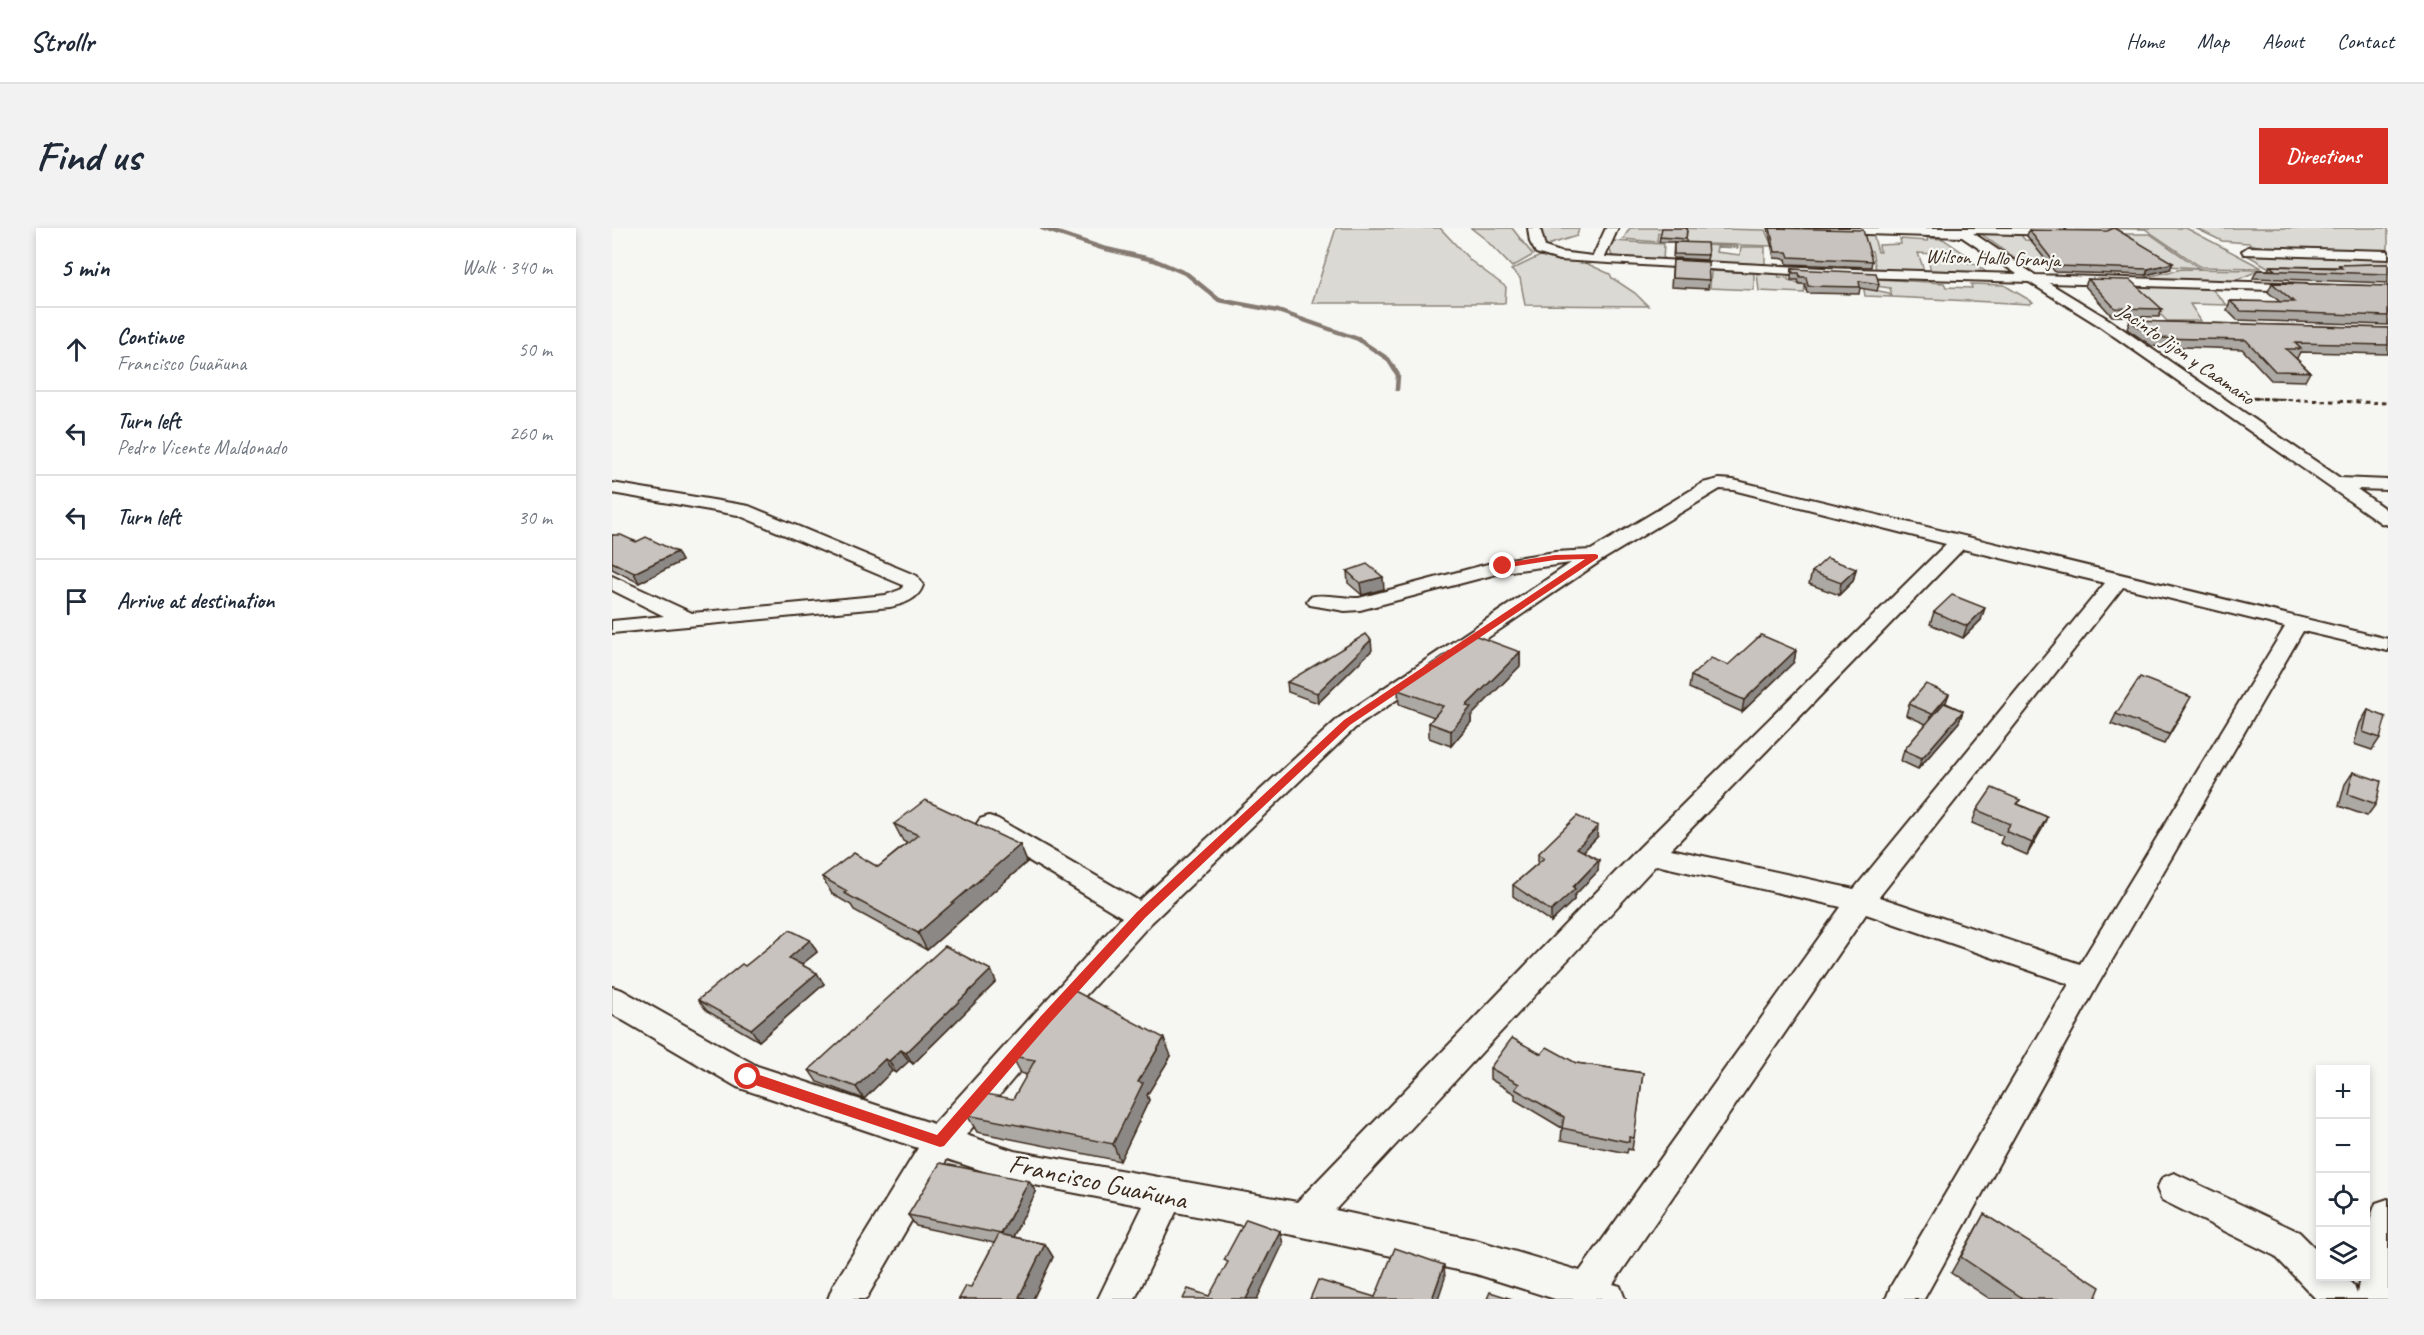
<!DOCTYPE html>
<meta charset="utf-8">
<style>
:root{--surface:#fff;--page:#f2f2f3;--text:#1f2937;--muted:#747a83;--line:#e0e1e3;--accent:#d93025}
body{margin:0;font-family:Caveat,sans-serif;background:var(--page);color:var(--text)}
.controls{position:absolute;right:18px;bottom:18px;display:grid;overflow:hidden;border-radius:0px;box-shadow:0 3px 9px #0003}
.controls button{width:54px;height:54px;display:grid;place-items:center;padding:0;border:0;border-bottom:2px solid var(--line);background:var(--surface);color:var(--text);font:30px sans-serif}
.stop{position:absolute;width:18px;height:18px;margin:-14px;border:4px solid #d93025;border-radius:50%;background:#fff}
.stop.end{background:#d93025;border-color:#fff;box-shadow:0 2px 6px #0008}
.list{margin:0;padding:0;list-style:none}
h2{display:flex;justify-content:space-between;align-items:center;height:78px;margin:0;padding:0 24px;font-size:26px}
h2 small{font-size:20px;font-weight:400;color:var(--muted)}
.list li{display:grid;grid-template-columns:39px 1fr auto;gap:18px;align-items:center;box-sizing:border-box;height:84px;padding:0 24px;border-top:2px solid var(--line)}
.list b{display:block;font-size:22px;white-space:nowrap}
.list p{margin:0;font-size:20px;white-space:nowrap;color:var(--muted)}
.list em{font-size:20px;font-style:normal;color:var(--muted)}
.icon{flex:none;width:33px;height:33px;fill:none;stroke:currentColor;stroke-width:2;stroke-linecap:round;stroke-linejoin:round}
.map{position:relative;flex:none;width:1776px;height:1071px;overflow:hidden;border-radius:0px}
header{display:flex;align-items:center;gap:36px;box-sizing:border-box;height:84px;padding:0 30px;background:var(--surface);border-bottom:2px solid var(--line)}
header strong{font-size:28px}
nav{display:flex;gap:33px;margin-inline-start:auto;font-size:21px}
.intro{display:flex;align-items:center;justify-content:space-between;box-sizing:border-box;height:144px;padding:0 36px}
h1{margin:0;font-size:42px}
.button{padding:15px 27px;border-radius:0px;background:var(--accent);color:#fff;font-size:21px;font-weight:700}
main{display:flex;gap:36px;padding:0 36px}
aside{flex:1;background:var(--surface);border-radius:0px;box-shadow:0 3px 9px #0003}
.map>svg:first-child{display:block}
.green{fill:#dad9d3;stroke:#8a8278;stroke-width:1.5}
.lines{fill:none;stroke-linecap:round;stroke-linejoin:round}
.stream{stroke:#857a71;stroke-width:4.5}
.minor-casing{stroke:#3b2a1e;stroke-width:4}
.path-far1{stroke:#3b2a1e;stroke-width:2;stroke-dasharray:4 2;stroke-linecap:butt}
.path{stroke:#3b2a1e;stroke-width:3;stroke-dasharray:4.5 4;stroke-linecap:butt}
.minor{fill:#f6f6f2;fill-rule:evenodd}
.wall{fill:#aca8a3;stroke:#3b2a1e;stroke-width:1.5}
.shaded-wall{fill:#8c8885;stroke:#3b2a1e;stroke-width:1.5}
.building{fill:#c8c3be;stroke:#3b2a1e;stroke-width:1.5}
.route{fill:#d93025}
.labels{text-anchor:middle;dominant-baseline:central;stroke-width:4.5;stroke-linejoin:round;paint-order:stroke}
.far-street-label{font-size:20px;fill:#3b2a1e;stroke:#f6f6f2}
.near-street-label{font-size:28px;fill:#3b2a1e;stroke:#f6f6f2}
</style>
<header>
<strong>Strollr</strong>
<nav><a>Home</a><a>Map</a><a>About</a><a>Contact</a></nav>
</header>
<div class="intro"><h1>Find us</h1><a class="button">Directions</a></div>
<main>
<aside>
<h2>5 min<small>Walk · 340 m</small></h2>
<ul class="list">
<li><svg class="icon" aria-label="ahead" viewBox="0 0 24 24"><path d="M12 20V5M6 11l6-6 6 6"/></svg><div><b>Continue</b><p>Francisco Guañuna</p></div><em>50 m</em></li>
<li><svg class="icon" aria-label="left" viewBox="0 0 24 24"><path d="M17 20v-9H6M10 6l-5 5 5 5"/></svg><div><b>Turn left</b><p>Pedro Vicente Maldonado</p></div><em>260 m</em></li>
<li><svg class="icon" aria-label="left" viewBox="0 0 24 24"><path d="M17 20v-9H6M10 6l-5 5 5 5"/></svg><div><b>Turn left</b></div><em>30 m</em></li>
<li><svg class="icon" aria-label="arrive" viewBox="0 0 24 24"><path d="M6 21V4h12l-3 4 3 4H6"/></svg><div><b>Arrive at destination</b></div></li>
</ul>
</aside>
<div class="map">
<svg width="1776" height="1071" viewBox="0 0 1776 1071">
<rect width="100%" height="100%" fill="#f6f6f2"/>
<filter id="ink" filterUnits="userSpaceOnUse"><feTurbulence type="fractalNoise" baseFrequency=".0167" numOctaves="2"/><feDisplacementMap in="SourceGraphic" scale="12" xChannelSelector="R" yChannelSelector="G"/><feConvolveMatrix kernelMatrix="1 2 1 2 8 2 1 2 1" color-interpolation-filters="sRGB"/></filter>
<g filter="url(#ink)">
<g class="green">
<path d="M724,0h104l31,33 35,26 -1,16h-193z"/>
<path d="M859,0h41l21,27 -21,12 -27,-28z"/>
<path d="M927,0h40l-2,8 -33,10z"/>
<path d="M1018,0h41v6l-13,-1 -1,9 -34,-3z"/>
<path d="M1062,0l91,2 7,16 -98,-3z"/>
<path d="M1463,0h111l76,40 -61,-1 -56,-38z"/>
<path d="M1583,0h193v24l-122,-3 -18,-6 -26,-2z"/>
<path d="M1196,4l65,2 5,18h2l-1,-7 22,-1 -1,-5 28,2 -1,-3 16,1 25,17 -50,-3 7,20 -49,-3 -4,-19 -59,-3z"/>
<path d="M1368,5h39l6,7 54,3 29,20 -91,-3z"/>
<path d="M1505,6h33l49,34 -32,-2z"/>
<path d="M1001,13l51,3 -1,17 -51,-5 -2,-6z"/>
<path d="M1085,17l40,1 1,2 -21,-1 -1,5 24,3 1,-8h24v17l-68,-2z"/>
<path d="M1635,27l141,4v13l-117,-3z"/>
<path d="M928,28l39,4 31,14 2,4 23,15 13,13 -123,-1 -5,-27 -9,-8z"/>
<path d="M1330,31l31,4 12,8 -5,2 -49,-2 -3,-11z"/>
<path d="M1570,41l78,1 -33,14 -94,-4z"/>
<path d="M1099,43l43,2v17l-44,-2z"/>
<path d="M1145,45l21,1 1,3 9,1v2l17,5 -1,8 -45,-2z"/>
<path d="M1250,50l82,5 2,4 26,1 -1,-4 33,1 29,17 -3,2 -138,-7 -2,-9 -15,-2 -1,4 15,3 2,4 -26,-1z"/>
<path d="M1520,58l80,3 15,16 -37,-1 11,17h-34z"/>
</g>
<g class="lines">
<path class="stream" d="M430,0l60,20 52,12 33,14 32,26 59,11 80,28 30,20 10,16 -1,14"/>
<g class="minor-casing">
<g id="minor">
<path d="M916,0h12l5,19 15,5 33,4 13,-28h12l-13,29 218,11 194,6 -55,-37 -159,-5 -6,-4h266l3,3 -6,4 -87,-2 62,42 272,9 2,3 -2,3 -5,1 -253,-8 59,36 232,159 48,2v10l-31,-1 31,22v14l-7,-2 -283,-198 -69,-43 -206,-6 -264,-16 -23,-7 -6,-11z"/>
<path d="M1636,19l140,4v8l-144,-5 -2,-3z"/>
<path d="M1107,251l14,1 655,159v12l-85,-20 -206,355 -173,313h-38l5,-13 178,-302 -203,-70 -253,370 7,2 5,13h-70l-79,-25 -173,-37 -127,-25 -41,87h-37l45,-93 -129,-25 -67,-22 -81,140h-38l5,-13 85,-138 -181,-61 -125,-73v-27l10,3 135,76 177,58 188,-207 -142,-86 -4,-6 4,-6 9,-3 9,3 141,82 200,-183 232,-155 -67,9 -144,38 -15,1 -35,-6 -3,-4 3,-4c15,-4 33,2 49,1l144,-38 52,-8 36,-2 112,-67zM1108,261l13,1 213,54 -306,303 -343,355 -283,-51 -48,-16 89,-106 96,-106 204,-195 247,-168zM1351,321l142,34 -251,306 -183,-40zM1511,359l162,40 -205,337 -201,-67zM1044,637l185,42 -261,364 -104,-31 -141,-30z"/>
<path d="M0,255l137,23 168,70 6,9c-4,14 -19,19 -33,22l-278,26v-12l52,-5 -52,-26v-14l80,37 194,-18 16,-6 1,-4 -165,-70 -126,-22z"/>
<path d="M1562,945l125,59 21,21v23h24l10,10 3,8 3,-18h6c0,-25 0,-49 10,-73l12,-4v100h-72l-41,-43 -113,-56 -5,-11 5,-11z"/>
</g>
</g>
<path class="path-far1" d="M1633,170l41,1"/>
<path class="path" d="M1633,170l143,5"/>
<use href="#minor" class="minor"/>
</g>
<g class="wall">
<path d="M1075,0l-1,14 22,13 -1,5 -34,-2 1,-16h-15l1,-5z"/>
<path d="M1156,0h40l64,33 -1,6 -84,-3 -1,-5 -12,-1z"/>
<path d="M1417,2l141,39 -24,6 -91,-3 -28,-36z"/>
<path d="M1061,32l36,20 -1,9 -37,-2z"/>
<path d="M1776,36v19l-135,-5 4,-8h11l2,-4 68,1 1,-2z"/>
<path d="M1180,41l87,15 -2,7 -17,-3 -1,6 -52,-1 -2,-9h-6l-1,-4h-7v-4z"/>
<path d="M1476,51l74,30 -3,8 -47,-1 -27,-30z"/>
<path d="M1660,55l116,3v39l-151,-5 -10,-10 3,-9 50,1 -12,-10z"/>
<path d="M1518,93l258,7v26l-88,-2 -3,6h-1l14,14 -5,9 -34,-1 -29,-31 -90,-3 -25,-17z"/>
<path d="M0,307l65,17 5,9 -43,22 -27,-14z"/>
<path d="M1244,341l-3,12 -14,14 -30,-11 3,-12z"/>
<path d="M735,343l37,18 -22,6 -14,-12z"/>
<path d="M1322,384l47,8 -18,18 -33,-14z"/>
<path d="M760,422l-54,53 -30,-11 -1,-10z"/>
<path d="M1184,422l-2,12 -52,50 -53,-24 2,-12 37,-11z"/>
<path d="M908,424v14l-49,50v6l-20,24 -22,-8v-15l5,-6 -35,-13 -1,-14z"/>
<path d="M1334,475l17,8 -4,11 -41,47 -17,-8 3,-11 22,-26 -20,-9 3,-11z"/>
<path d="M1574,479l-22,37 -53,-20 5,-10z"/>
<path d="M1756,482l12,28 -8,12 -18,-6 6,-21z"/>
<path d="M1741,544l23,32 -9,12 -28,-10 6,-22z"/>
<path d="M1408,572l-2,4 29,13 -5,12 -15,26 -27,-12 3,-7 -31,-13 5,-13z"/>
<path d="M282,596l126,21 7,17 -100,88 -73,-40 -3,-5 -19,-11 -10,-17 56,-10 29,-24 -4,-2z"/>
<path d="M985,609l-13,14 14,20 -24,25v4l-23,22 -38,-26v-11l25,-22v-9z"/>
<path d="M198,712l7,12 -15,12 22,20 -65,57 -52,-30 -9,-11 47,-34z"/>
<path d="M379,742l5,12 -83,82 -4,-3 -13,12 -4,-2 -28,28 -47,-17 -8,-12z"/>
<path d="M929,826l35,9 67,10 -11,77 -4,-1 -1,4 -66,-13 1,-12 -47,-28v-6l-25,-15v-11z"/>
<path d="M400,828h159l-24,39 2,5 -29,61 -143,-29 -10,-17 46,-16 14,-24 -6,-2z"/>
<path d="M424,964l-23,45 32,7 8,13 -20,42h-74l12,-12 23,-44 -78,-17 -8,-11z"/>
<path d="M1372,986l111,85h-105l-39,-26z"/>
</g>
<g class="shaded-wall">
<path d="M1561,35l-3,6 -24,6 2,-6z"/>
<path d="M65,324l5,9 -43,22 -5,-10z"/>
<path d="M1244,341l-3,12 -14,14 2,-12z"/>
<path d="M771,349l1,12 -22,6 -2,-12z"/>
<path d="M1373,380l-4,12 -18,18 4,-12z"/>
<path d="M759,412l1,10 -54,53 -1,-10z"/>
<path d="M1184,422l-2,12 -52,50 2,-12z"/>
<path d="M908,424v14l-49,50v6l-20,24v-15l15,-25z"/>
<path d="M1337,466l-4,11 -17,20 4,-11z"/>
<path d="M1351,483l-4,11 -41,47 4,-11z"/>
<path d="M1435,589l-5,12 -15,26 5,-12z"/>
<path d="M986,598l-1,11 -21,22 1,-11z"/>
<path d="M408,617l7,17 -100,88 -9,-17z"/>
<path d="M987,632l-1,11 -24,25v4l-23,22v-11z"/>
<path d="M198,712l7,12 -21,17 -7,-11z"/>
<path d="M379,742l5,12 -83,82 -7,-11z"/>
<path d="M205,745l7,11 -65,57 -8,-12z"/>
<path d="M552,810l7,18 -24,39 2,5 -29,61 -7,-17 25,-62z"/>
<path d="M289,822l8,11 -13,12 -7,-12z"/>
<path d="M273,831l7,12 -28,28 -8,-12z"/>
<path d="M417,953l7,11 -28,54 -7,-11z"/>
<path d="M668,1003l3,13 -26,55h-11z"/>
<path d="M433,1016l8,13 -20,42h-13l-1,-2z"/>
<path d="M832,1037l1,13 -7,21h-6z"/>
</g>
<g class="building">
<path d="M1050,0h25l-1,11 -26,-2z"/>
<path d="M1158,0l93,2 9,31 -83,-4 -2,-5h-12z"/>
<path d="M1502,0l59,35 -25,6 -91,-3 -28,-36 78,1z"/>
<path d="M1062,14l33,1 1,12 -34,-1z"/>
<path d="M1061,32l35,2 1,18 -37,-2z"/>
<path d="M1764,36h12v10l-131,-4h18l-5,-4 72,2 -3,-3z"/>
<path d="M1180,41l84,4 3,11 -20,-3 1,6 -52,-1 -2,-9h-6l-1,-4h-6z"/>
<path d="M1476,51l42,1 32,29 -47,-1z"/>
<path d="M1660,55l116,3v30l-147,-5 -11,-10 64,1z"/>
<path d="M1518,93l258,7v17l-93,-2 6,6h-15l24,23 -35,-1 -29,-31 -91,-2z"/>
<path d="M0,307h9l15,7 10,-5 31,15 -43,21 -22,-11z"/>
<path d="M1215,330l29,11 -15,14 -29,-11z"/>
<path d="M755,336l16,13 -23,6 -13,-12z"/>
<path d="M1340,367l33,13 -18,18 -33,-14z"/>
<path d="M754,406l5,6 -54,53 -30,-11z"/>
<path d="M862,407l46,17 -54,54 5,1 -20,24 -22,-8 14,-17 -45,-16 11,-11z"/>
<path d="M1149,407l35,15 -52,50 -53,-24 20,-18 17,7z"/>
<path d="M1528,449l51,20 -22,37 -53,-20z"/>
<path d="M1314,456l23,10 -17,20 -23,-10z"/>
<path d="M1332,475l19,8 -41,47 -18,-8z"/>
<path d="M1756,482l18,7 -6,21 -17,-6z"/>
<path d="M1741,544l28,9 -5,23 -28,-10z"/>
<path d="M1380,560l28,12 -3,4 30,13 -15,26 -26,-12 4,-7 -33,-14z"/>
<path d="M313,572l95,45 -102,88 -74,-40 3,-2 -25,-14 32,-24 24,14 40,-32 -24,-11z"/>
<path d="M965,588l21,10 -21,22 22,12 -26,27 2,2 -24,22 -38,-26 31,-27 -6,-4z"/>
<path d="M178,702l20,10 -21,18 28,15 -66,56 -53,-29 44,-36 3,2z"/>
<path d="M333,718l46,24 -85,83 -5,-3 -12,11 -4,-2 -29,28 -47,-17z"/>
<path d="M459,761l93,49 -26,44 5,1 -30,61 -146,-29 14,-22 32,6 22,-39 -23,-4z"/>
<path d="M900,810l29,16 6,-7 29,16 67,10 -9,65 -5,-1v5l-67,-14 2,-11 -49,-28 4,-5 -29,-16z"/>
<path d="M328,935l89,18 -28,53 -93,-19z"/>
<path d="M1372,986l116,73 -5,12h-71l-63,-42z"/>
<path d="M634,991l34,12 -34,68h-63l5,-10 21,7 19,-34 -4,-2z"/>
<path d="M387,1006l46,10 -26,53 9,2h-69l7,-13 5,1z"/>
<path d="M783,1020l49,17 -12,34h-122l8,-19 57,17z"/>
<path d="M878,1064l22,7h-25z"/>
</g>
</g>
<path class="route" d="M983,326l3,1v3l-248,167 -205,193 -96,106 -105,122 -4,1 -197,-66 -2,-4 7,-6 189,64 104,-119 96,-104 207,-192 241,-161 -30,1 -52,8 -4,-2 1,-2 55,-9z"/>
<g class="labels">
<g class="far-street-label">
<text transform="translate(1381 30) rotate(2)">Wilson Hallo Granja</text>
<text transform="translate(1574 126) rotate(35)">Jacinto Jijon y Caamaño</text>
</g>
<g class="near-street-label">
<text transform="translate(486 953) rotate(12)">Francisco Guañuna</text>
</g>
</g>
</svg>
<div class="controls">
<button>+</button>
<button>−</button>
<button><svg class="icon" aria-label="locate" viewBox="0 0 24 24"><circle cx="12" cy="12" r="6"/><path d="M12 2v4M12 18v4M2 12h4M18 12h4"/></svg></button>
<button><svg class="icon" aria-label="layers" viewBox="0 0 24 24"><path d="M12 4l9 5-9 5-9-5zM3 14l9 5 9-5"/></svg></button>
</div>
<div class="stop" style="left:136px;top:849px"></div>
<div class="stop end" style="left:891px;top:338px"></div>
</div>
</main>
